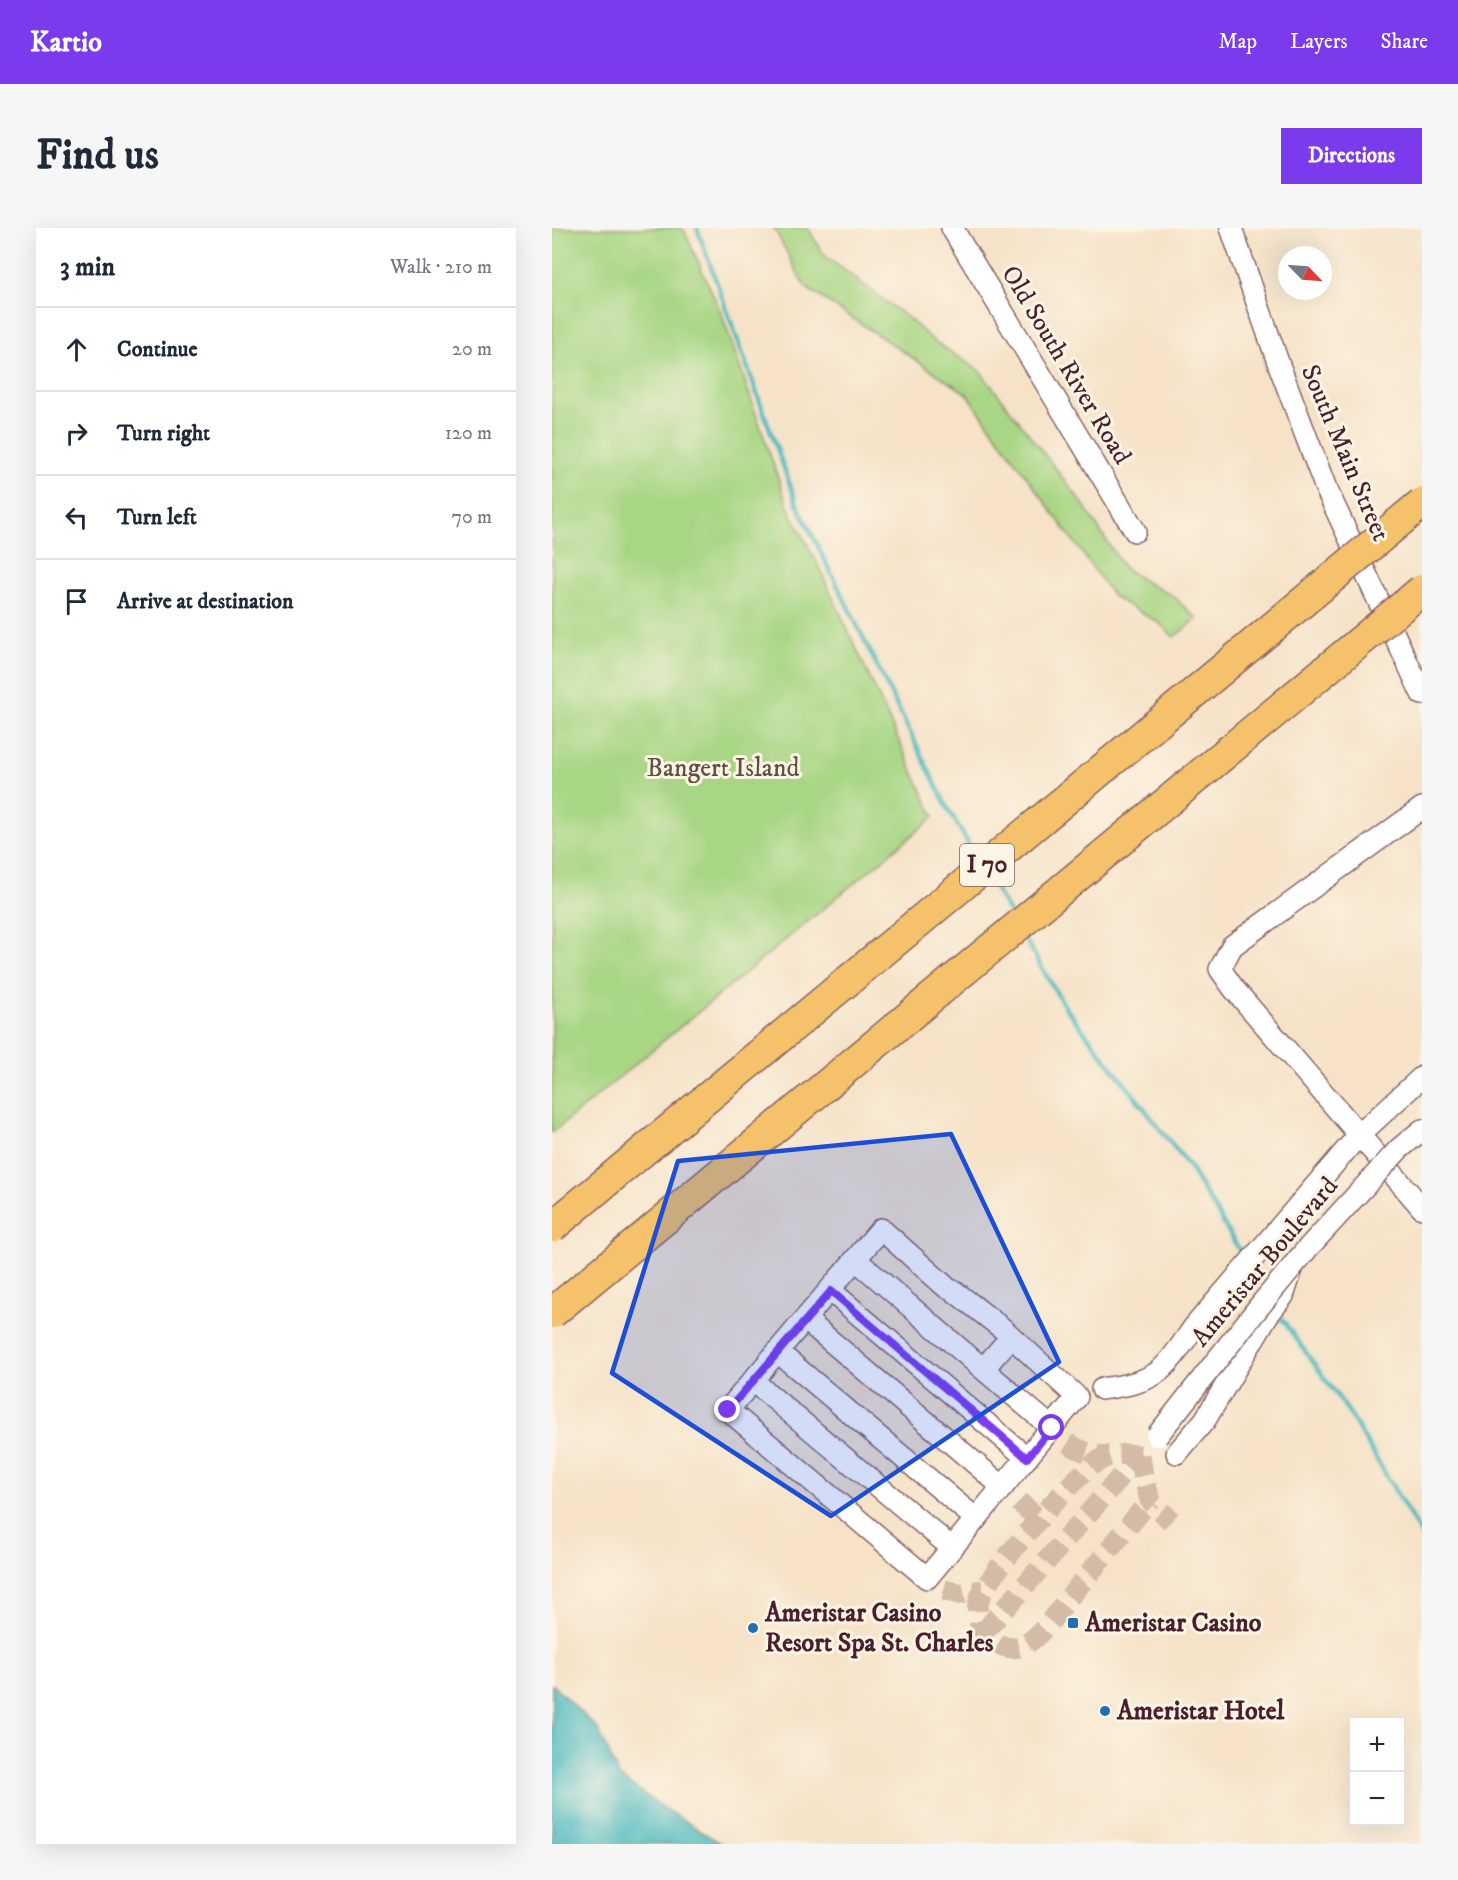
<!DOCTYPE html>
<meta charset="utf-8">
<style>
:root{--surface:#fff;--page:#f6f6f7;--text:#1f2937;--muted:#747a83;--line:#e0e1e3;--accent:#7c3aed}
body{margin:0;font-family:"IM FELL DW Pica",serif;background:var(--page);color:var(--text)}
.controls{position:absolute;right:18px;bottom:18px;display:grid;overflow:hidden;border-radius:0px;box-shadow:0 6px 24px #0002}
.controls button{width:54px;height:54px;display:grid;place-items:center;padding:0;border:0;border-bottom:2px solid var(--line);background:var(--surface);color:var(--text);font:30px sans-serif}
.compass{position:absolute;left:726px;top:18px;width:54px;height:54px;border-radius:50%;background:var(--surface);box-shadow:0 6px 24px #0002;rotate:115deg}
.stop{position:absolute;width:18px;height:18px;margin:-14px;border:4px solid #7c3aed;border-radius:50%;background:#fff}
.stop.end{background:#7c3aed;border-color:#fff;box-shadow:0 2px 6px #0008}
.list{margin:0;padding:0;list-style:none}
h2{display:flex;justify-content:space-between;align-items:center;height:78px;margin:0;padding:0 24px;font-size:26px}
h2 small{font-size:20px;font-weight:400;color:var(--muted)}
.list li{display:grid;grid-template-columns:39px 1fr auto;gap:18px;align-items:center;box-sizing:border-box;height:84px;padding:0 24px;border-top:2px solid var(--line)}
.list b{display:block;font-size:22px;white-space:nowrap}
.list em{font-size:20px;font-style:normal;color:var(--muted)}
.icon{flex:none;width:33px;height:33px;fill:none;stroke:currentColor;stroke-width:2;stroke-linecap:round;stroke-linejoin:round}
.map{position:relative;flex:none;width:870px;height:1616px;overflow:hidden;border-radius:0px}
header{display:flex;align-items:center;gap:36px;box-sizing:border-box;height:84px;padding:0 30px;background:var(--accent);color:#fff}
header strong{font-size:28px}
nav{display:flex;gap:33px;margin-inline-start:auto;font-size:21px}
.intro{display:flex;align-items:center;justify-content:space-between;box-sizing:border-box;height:144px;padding:0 36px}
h1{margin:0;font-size:42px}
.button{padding:15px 27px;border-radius:0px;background:var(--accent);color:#fff;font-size:21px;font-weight:700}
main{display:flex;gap:36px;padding:0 36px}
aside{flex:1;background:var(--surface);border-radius:0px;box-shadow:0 6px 24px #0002}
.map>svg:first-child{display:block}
.green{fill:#a8d684;stroke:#797a58;stroke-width:1.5}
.water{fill:#47b7bd;stroke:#486b74;stroke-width:1.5}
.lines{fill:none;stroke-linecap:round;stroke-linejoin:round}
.stream{stroke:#47b7bd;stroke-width:4.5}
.minor-tunnel{stroke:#d3bba8;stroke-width:21;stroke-dasharray:21 10;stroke-linecap:butt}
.minor-casing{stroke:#866362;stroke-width:24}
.minor{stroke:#fff;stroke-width:21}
.minor-bridge-casing{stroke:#866362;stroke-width:24;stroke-linecap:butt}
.highway-bridge-casing{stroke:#866362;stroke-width:33;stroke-linecap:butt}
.minor-bridge{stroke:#fff;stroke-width:21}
.highway-bridge{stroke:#f5c16b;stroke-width:30}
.route{stroke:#7c3aed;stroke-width:8}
.marked{fill:#1d4ed8;fill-opacity:0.2;stroke:#1d4ed8;stroke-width:4.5;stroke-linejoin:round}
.poi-dot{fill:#1f6fb2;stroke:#fcf5e5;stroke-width:2}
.labels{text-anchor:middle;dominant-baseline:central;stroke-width:6;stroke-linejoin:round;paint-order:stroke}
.shield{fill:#fcf5e5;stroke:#7f5f63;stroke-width:1.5}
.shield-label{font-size:24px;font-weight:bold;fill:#4a1f2b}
.street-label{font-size:26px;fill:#4a1f2b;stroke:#fcf5e5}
.park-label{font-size:26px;fill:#624d41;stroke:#fcf5e5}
.poi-label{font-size:26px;font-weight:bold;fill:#4a1f2b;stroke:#fcf5e5;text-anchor:start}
</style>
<header>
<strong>Kartio</strong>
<nav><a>Map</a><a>Layers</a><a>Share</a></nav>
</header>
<div class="intro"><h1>Find us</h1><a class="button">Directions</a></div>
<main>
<aside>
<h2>3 min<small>Walk · 210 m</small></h2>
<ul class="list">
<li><svg class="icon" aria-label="ahead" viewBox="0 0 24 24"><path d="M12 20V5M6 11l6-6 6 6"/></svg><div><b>Continue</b></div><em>20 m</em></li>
<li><svg class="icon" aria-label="right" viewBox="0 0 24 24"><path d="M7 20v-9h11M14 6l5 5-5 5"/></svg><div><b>Turn right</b></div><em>120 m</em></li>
<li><svg class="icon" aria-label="left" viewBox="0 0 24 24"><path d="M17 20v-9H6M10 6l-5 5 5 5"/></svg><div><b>Turn left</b></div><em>70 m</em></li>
<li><svg class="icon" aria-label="arrive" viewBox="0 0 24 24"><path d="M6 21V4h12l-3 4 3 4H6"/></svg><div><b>Arrive at destination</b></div></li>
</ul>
</aside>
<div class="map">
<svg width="870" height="1616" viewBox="0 0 870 1616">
<rect width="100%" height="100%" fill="#fcf5e5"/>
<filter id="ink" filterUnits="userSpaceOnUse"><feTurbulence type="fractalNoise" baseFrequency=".0167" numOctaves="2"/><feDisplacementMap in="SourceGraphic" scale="12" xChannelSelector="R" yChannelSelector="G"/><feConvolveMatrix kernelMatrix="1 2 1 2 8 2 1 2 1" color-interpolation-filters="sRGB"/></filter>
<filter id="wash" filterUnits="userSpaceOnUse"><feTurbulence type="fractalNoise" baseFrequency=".008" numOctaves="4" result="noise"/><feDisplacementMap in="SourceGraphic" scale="24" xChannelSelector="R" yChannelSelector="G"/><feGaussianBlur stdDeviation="1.35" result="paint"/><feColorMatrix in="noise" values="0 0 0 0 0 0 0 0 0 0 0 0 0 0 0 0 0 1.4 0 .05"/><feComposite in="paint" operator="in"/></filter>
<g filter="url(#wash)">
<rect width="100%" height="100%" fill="#f5e2c7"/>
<g class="green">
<path d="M0,0h131l39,87 66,192 28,54 118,256 -382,316z"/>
<path d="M222,0h34l16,27 84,63 27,24 45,29 103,133 41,64 25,16 23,11 25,24 -23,18 -15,-14 -45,-26 -148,-204 -161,-106z"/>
</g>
<path class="water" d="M0,1456l46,45 21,47 45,32 58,36h-170z"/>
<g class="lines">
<g class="stream">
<path d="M145,0l100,276 150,303 31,53"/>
<path d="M437,650l23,39"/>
<path d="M470,706l43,73 124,159 55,92"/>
<path d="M730,1091l66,92 74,125"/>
</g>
</g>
</g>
<g filter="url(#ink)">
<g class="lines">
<g class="minor-tunnel">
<path d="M516,1215c14,9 24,12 40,13"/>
<path d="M588,1227c-14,-1 -26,-2 -40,5 -23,11 -113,115 -121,140 -4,13 0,28 10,37 9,8 20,14 33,9 18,-7 37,-37 50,-52 26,-31 52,-62 78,-94"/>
<path d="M588,1227l3,20 7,25 21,21"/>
<path d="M467,1274l21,18"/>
<path d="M392,1362l15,4 24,-4"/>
<path d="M432,1404l162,-184"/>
</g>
<g class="minor-casing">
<g id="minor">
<path d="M400,0l183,303"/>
<path d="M679,0l48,137 46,121 97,208"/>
<path d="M870,580l-190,138 -12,23 14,20 188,219"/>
<path d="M847,921l23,-19"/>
<path d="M304,1032l196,168"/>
<path d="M394,1059l-65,-58 -153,181 199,168 150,-181 -74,-68 -49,-38"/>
<path d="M279,1063l196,167"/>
<path d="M254,1092l197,167"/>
<path d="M226,1124l198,167"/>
<path d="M432,1140l27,-31"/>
<path d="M201,1153l199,167"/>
<path d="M550,1161c18,-3 37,-5 53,-15 14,-8 29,-33 39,-47l165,-192 63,-58"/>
<path d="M625,1225l28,-33 62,-104 16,-20 10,-30"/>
</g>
</g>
<use href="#minor" class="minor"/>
<g class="minor-bridge-casing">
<path id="minor-bridge" d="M605,1208l101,-128 49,-59 92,-100"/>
</g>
<g class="highway-bridge-casing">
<g id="highway-bridge">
<path d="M0,999l870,-724"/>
<path d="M0,1085l870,-723"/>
</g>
</g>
<use href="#minor-bridge" class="minor-bridge"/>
<use href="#highway-bridge" class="highway-bridge"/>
</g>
</g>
<g class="lines" filter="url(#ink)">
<path class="route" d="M176,1182l103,-119 196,167 25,-30"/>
</g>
<path class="marked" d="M399,906l108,228 -228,154 -219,-143 66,-212z"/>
<g class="poi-dot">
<rect x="515" y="1389" width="12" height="12" rx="3"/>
<circle cx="201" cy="1400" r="6"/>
<circle cx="553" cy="1483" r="6"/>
</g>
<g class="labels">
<rect class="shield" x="408" y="616" width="54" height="42" rx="4.5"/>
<g class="shield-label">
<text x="435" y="637">I 70</text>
</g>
<g class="street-label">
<text transform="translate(514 137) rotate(59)">Old South River Road</text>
<text transform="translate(793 225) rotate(67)">South Main Street</text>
<text transform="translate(713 1034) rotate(-50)">Ameristar Boulevard</text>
</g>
<g class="park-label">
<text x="171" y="540">Bangert Island</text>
</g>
<g class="poi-label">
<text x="213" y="1385">Ameristar Casino<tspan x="213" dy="30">Resort Spa St. Charles</tspan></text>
<text x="533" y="1395">Ameristar Casino</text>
<text x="565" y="1483">Ameristar Hotel</text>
</g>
</g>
</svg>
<div class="controls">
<button>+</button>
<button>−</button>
</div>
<svg class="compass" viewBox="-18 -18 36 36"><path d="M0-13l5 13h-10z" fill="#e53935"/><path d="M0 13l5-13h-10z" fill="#747a83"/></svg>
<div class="stop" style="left:500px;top:1200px"></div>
<div class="stop end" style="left:176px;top:1182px"></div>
</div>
</main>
